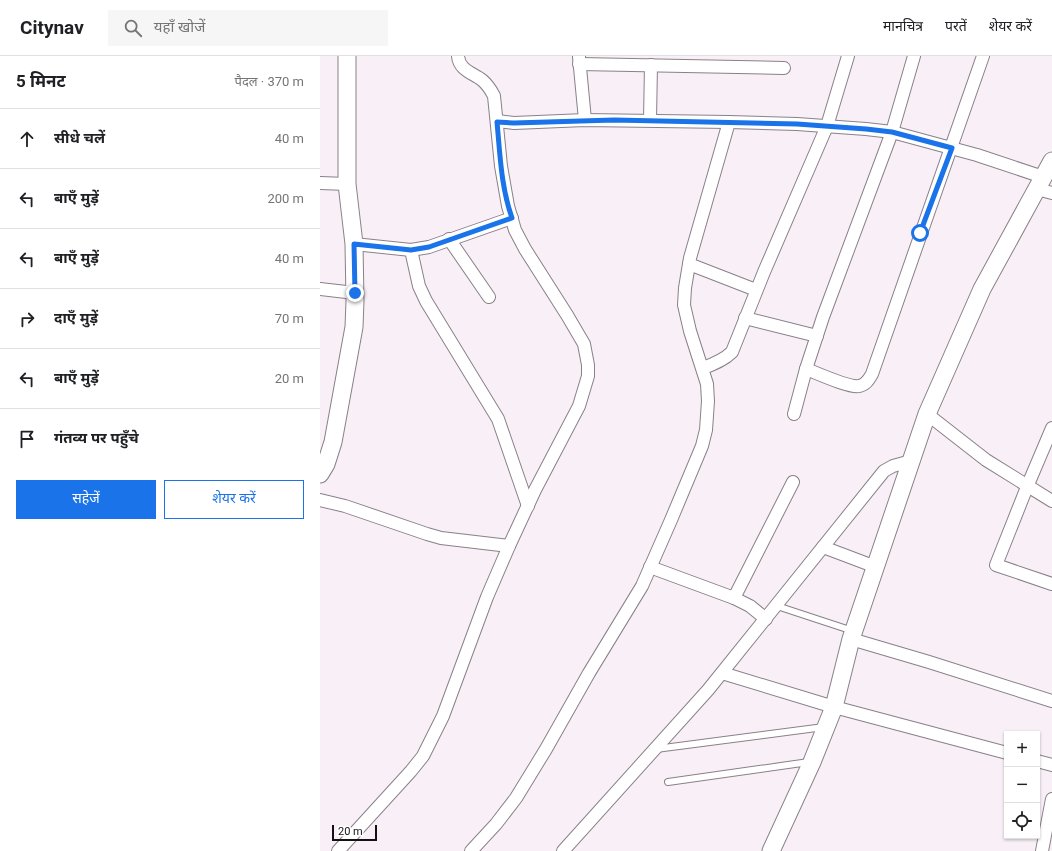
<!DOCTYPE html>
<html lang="hi">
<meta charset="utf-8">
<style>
:root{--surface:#fff;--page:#f6f6f6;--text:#202124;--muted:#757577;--line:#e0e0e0;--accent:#1a73e8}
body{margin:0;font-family:Roboto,"Noto Sans Devanagari",sans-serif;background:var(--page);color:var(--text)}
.controls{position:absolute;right:12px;bottom:12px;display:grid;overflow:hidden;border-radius:0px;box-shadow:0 1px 3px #0004}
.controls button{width:36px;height:36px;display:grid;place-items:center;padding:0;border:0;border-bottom:1px solid var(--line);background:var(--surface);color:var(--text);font:20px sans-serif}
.scale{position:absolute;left:12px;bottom:10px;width:45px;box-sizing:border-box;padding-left:4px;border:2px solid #141113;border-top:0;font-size:11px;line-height:14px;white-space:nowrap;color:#141113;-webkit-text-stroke:3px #fff;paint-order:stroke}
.stop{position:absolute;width:12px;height:12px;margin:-9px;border:3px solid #1a73e8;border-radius:50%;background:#fff}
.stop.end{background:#1a73e8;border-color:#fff;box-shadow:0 1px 4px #0008}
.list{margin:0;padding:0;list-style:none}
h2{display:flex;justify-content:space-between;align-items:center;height:52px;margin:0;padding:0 16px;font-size:17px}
h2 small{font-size:13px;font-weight:400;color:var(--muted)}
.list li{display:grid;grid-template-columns:26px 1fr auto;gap:12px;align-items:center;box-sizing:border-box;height:60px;padding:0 16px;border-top:1px solid var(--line)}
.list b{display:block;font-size:15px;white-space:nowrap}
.list em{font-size:13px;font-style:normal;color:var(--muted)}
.actions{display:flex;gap:8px;padding:12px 16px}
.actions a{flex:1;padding:9px 0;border:1px solid var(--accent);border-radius:0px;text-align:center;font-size:14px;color:var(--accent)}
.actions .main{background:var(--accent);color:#fff}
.icon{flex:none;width:22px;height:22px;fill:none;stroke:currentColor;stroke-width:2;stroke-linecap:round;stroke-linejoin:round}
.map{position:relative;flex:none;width:732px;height:795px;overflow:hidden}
header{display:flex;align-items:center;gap:24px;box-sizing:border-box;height:56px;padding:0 20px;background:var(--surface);border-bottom:1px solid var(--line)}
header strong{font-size:19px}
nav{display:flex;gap:22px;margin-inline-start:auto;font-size:14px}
.search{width:280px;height:36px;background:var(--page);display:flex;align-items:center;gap:10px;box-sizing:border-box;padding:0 14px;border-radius:0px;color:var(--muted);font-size:15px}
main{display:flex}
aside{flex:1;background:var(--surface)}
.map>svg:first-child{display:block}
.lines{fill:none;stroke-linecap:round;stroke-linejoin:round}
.lane-casing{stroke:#898188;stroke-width:8}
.street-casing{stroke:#898188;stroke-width:14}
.secondary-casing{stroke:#898188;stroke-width:19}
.lane{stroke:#fff;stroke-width:6}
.street{stroke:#fff;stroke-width:12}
.secondary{stroke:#fff;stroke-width:17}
.route{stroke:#1a73e8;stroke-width:5}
</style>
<header>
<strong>Citynav</strong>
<div class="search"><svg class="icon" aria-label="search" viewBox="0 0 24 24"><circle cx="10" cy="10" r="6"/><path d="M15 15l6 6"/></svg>यहाँ खोजें</div>
<nav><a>मानचित्र</a><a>परतें</a><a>शेयर करें</a></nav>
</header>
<main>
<aside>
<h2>5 मिनट<small>पैदल · 370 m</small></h2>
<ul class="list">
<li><svg class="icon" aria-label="ahead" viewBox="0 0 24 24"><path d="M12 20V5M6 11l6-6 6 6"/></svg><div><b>सीधे चलें</b></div><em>40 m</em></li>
<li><svg class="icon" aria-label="left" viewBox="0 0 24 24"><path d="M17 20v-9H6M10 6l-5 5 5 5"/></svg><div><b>बाएँ मुड़ें</b></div><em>200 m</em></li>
<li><svg class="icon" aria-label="left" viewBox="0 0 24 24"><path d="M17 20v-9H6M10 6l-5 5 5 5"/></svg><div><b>बाएँ मुड़ें</b></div><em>40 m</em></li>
<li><svg class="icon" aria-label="right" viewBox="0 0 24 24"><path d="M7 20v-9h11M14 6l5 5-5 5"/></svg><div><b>दाएँ मुड़ें</b></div><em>70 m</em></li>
<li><svg class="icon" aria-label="left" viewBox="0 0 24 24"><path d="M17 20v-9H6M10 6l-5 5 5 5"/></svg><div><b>बाएँ मुड़ें</b></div><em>20 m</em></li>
<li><svg class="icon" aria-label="arrive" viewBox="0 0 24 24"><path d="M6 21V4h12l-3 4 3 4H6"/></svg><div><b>गंतव्य पर पहुँचे</b></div></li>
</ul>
<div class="actions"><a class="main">सहेजें</a><a>शेयर करें</a></div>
</aside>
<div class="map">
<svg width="732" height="795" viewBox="0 0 732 795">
<rect width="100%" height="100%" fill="#f8eff7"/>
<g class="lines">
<g class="lane-casing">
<g id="lane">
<path d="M457,550l76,25"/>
<path d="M336,693l168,-22"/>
<path d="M348,726l141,-20"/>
</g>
</g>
<g class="street-casing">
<g id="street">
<path d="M259,1l6,63"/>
<path d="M259,8l205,4"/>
<path d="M330,64l1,-55"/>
<path d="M177,65l17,2 71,-3 144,2 68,2 69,5 26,3 85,23 66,22"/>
<path d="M0,127l27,1"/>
<path d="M717,133l15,4"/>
<path d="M129,183l40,58"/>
<path d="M34,188l57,6 18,-3 83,-29"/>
<path d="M91,194l8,36 7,15 72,118 30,87"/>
<path d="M369,208l67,26"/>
<path d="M0,233l35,4"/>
<path d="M425,262l72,18"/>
<path d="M383,312c11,-4 21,-8 29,-16l32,-80 63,-146 21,-70"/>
<path d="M486,313c11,4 43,19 53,17 7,-1 10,-7 13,-12l111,-318"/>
<path d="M474,358l12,-45 17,-52 69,-185 22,-76"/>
<path d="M607,358l59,46 66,41"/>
<path d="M732,372l-25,59 -31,78 56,19"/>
<path d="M0,444l25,6 82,28 14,4 68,8"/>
<path d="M503,491l53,20"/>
<path d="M330,511l84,31 16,8 16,13"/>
<path d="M414,542l59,-116"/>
<path d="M531,583l78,23 123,39"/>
<path d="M402,617l112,34 173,46"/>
<path d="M717,705l15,4"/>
<path d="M18,795l73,-80 12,-15 20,-40 44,-119 22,-51 26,-56 44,-84 9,-30v-11l-4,-21 -17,-29 -42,-66 -10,-19 -7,-24 -7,-40 -7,-70c-3,-6 -6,-11 -12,-16 -9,-7 -23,-10 -24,-24"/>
<path d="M151,795l25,-27 20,-26 30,-49 43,-76 53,-87 29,-66 31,-74 4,-16 2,-29 -1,-17 -17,-53 -6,-26 1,-17 5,-30 39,-136"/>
<path d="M243,795l145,-161 176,-219 9,-5 18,-5"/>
<path d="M722,795l10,-52"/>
</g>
</g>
<g class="secondary-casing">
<g id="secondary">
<path d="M0,418l6,-10 7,-22 21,-115 1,-26 -1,-57 -7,-60v-128"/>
<path d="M451,795l41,-89 22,-55 17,-68 76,-225 55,-125 70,-128"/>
</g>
</g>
<use href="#lane" class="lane"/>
<use href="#street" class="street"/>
<use href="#secondary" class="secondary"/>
</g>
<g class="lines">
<path class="route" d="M35,237l-1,-49 57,6 18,-3 83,-29c-11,-31 -12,-64 -15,-96l17,1 100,-3 183,4 69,5 26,3 60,16 -32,85"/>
</g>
</svg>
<div class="controls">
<button>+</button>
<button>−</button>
<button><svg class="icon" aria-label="locate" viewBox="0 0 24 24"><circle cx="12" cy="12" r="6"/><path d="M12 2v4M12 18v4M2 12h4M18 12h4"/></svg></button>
</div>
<div class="scale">20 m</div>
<div class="stop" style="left:600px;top:177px"></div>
<div class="stop end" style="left:35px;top:237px"></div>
</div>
</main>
